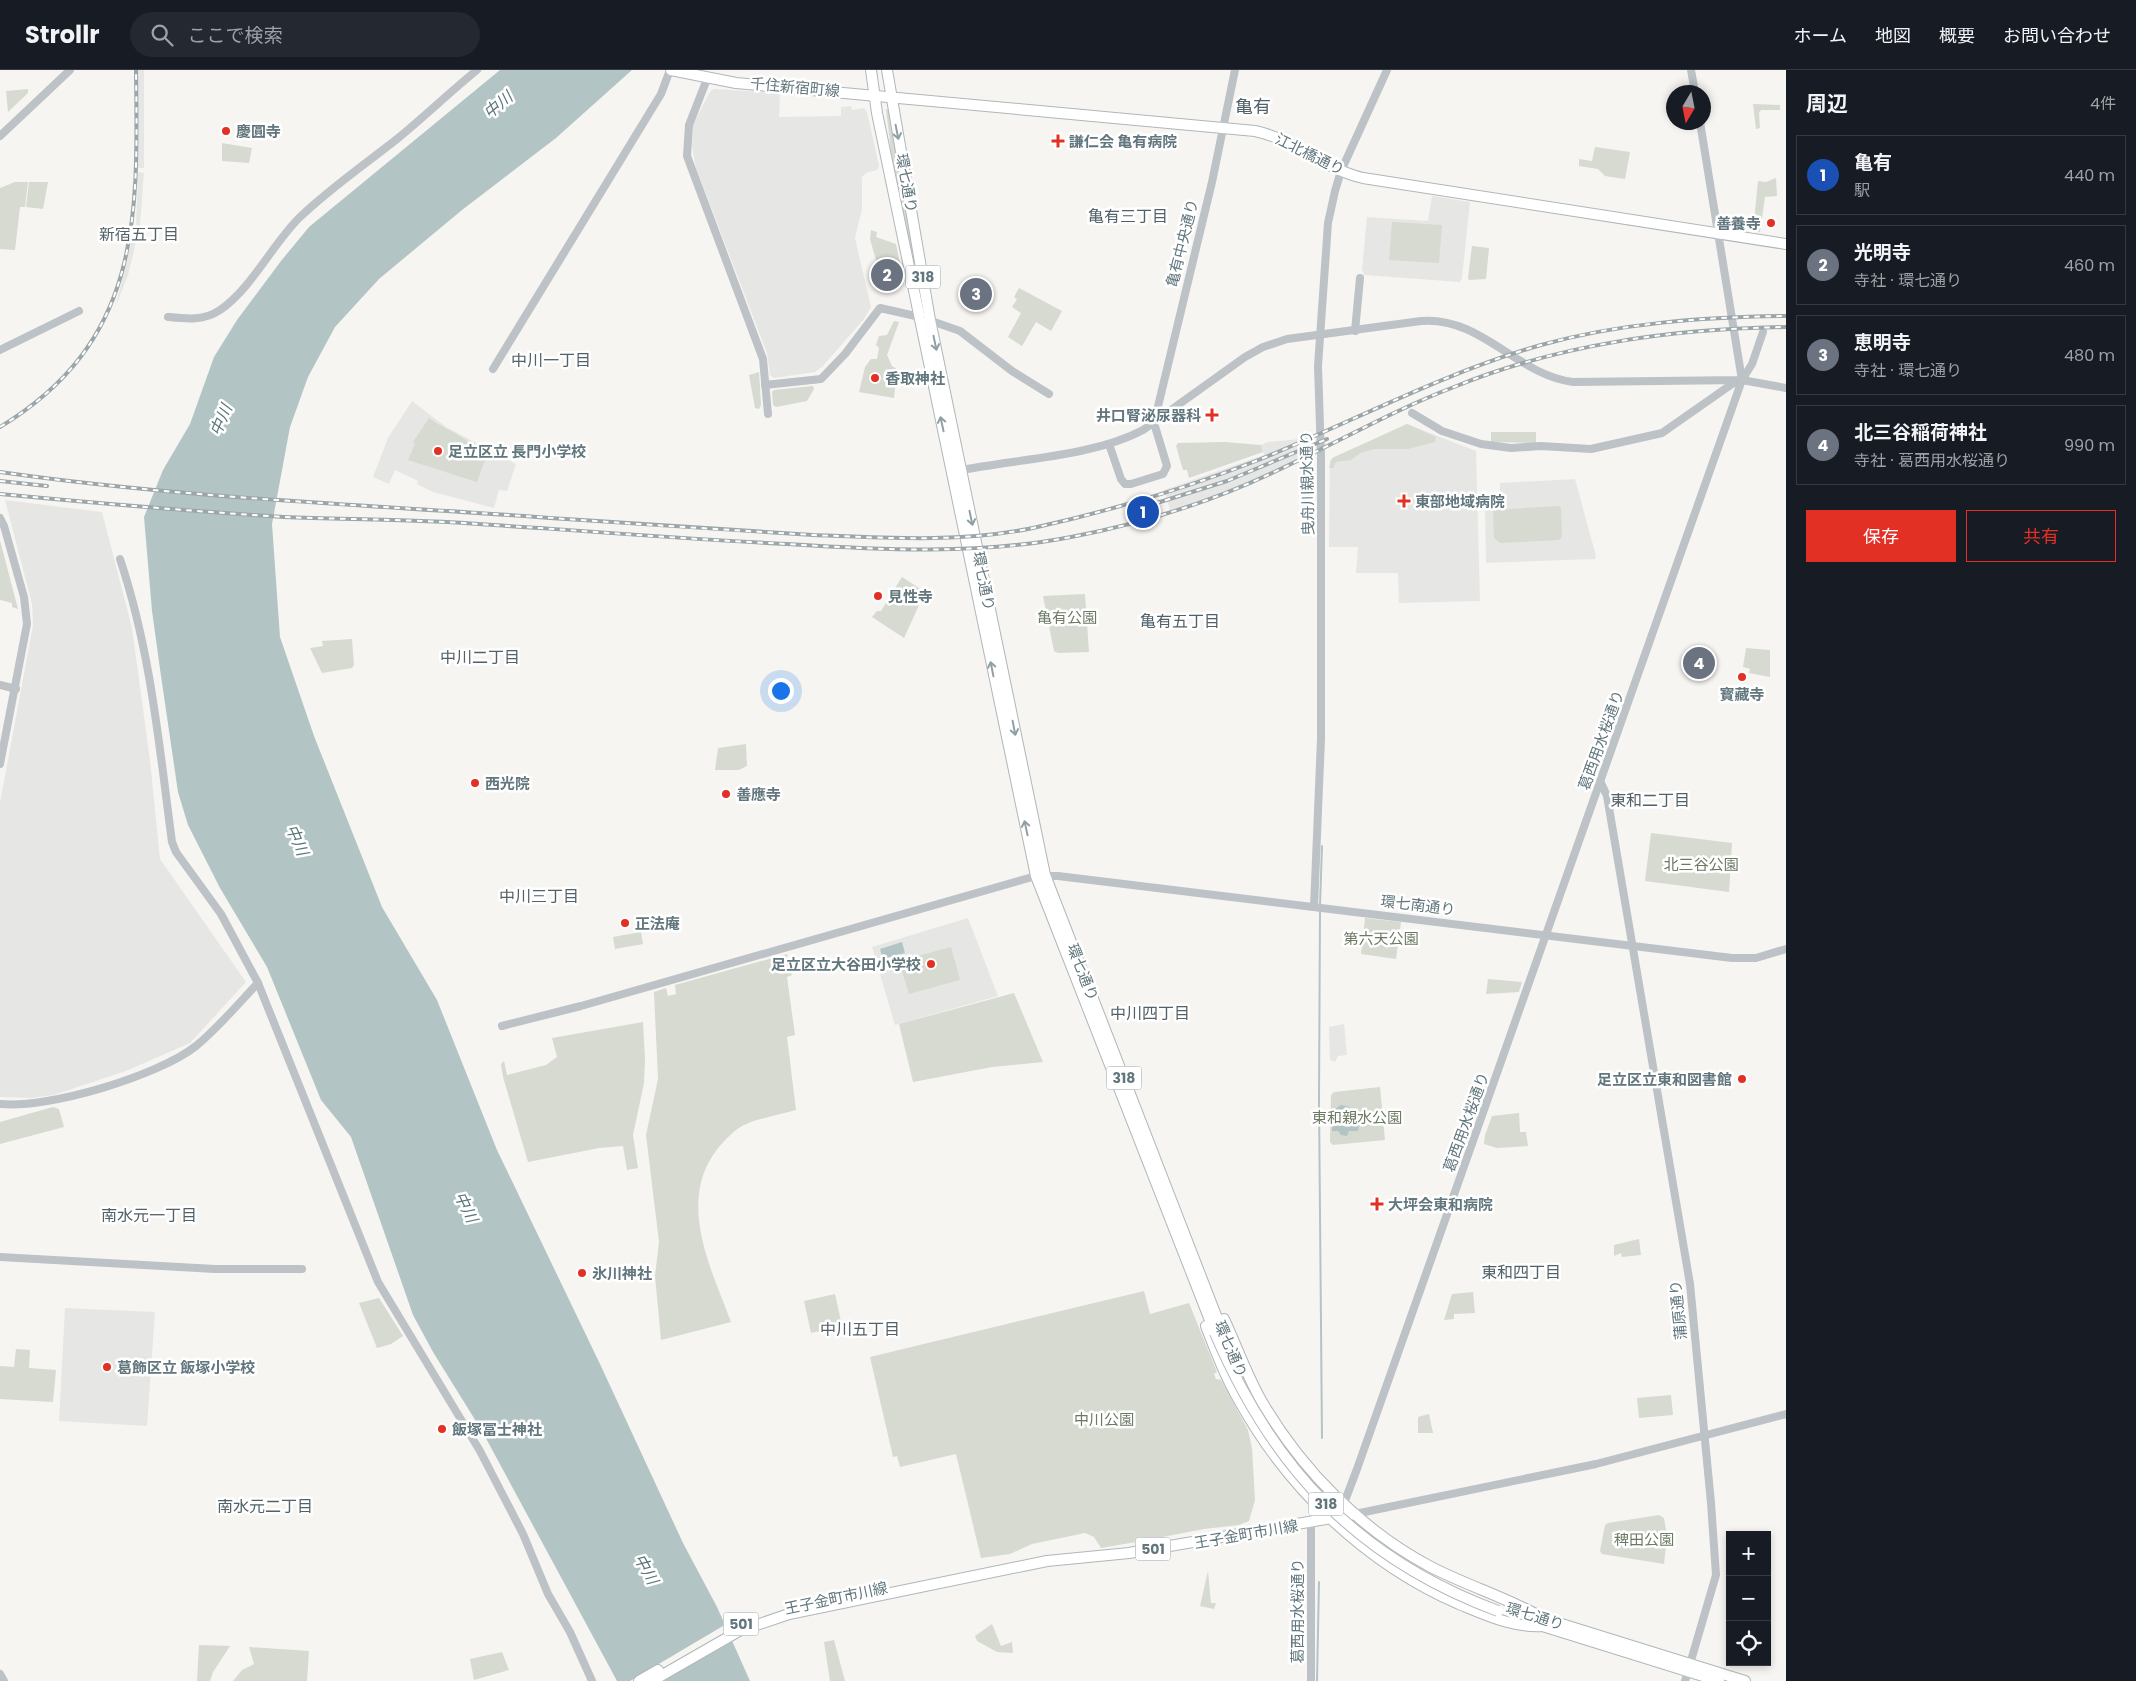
<!DOCTYPE html>
<html lang="ja">
<meta charset="utf-8">
<style>
:root{--surface:#171b24;--page:#242831;--text:#f1f3f6;--muted:#9ea1a6;--line:#363941;--accent:#e23025}
body{margin:0;font-family:Poppins,"Noto Sans JP",sans-serif;background:var(--page);color:var(--text)}
.controls{position:absolute;right:15px;bottom:15px;display:grid;overflow:hidden;border-radius:0px;box-shadow:0 2px 8px #0003}
.controls button{width:45px;height:45px;display:grid;place-items:center;padding:0;border:0;border-bottom:1px solid var(--line);background:var(--surface);color:var(--text);font:25px sans-serif}
.compass{position:absolute;left:1666px;top:15px;width:45px;height:45px;border-radius:50%;background:var(--surface);box-shadow:0 2px 8px #0003;rotate:190deg}
.you{position:absolute;left:780px;top:620px;width:18px;height:18px;margin:-12px;border:4px solid #fff;border-radius:50%;background:#1a73e8;box-shadow:0 0 0 8px #1a73e833}
.badge{display:grid;place-items:center;width:32px;height:32px;border-radius:50%;background:var(--accent);color:#fff;font-size:16px;font-weight:700}
.pin{position:absolute;translate:-50% -50%;border:2px solid #fff;box-shadow:0 1px 5px #0006}
.list{margin:0;padding:0;list-style:none}
h2{display:flex;justify-content:space-between;align-items:center;height:65px;margin:0;padding:0 20px;font-size:21px}
h2 small{font-size:16px;font-weight:400;color:var(--muted)}
.list li{display:grid;grid-template-columns:32px 1fr auto;gap:15px;align-items:center;box-sizing:border-box;height:80px;margin:0 10px 10px;padding:0 10px;border:1px solid var(--line);border-radius:0px}
.list b{display:block;font-size:19px;white-space:nowrap}
.list p{margin:0;font-size:16px;white-space:nowrap;color:var(--muted)}
.list em{font-size:16px;font-style:normal;color:var(--muted)}
.actions{display:flex;gap:10px;padding:15px 20px}
.actions a{flex:1;padding:11px 0;border:1px solid var(--accent);border-radius:0px;text-align:center;font-size:18px;color:var(--accent)}
.actions .main{background:var(--accent);color:#fff}
.icon{flex:none;width:28px;height:28px;fill:none;stroke:currentColor;stroke-width:2;stroke-linecap:round;stroke-linejoin:round}
.map{position:relative;flex:none;width:1786px;height:1611px;overflow:hidden}
header{display:flex;align-items:center;gap:30px;box-sizing:border-box;height:70px;padding:0 25px;background:var(--surface);border-bottom:1px solid var(--line)}
header strong{font-size:24px}
nav{display:flex;gap:28px;margin-inline-start:auto;font-size:18px}
.search{width:350px;height:45px;background:var(--page);display:flex;align-items:center;gap:12px;box-sizing:border-box;padding:0 18px;border-radius:28px;color:var(--muted);font-size:19px}
main{display:flex}
aside{flex:1;background:var(--surface)}
.map>svg:first-child{display:block}
.built{fill:#e6e7e5}
.green{fill:#d6dad1}
.water{fill:#b3c4c5}
.pier{fill:#f6f5f2}
.lines{fill:none;stroke-linecap:round;stroke-linejoin:round}
.stream{stroke:#b3c4c5;stroke-width:2}
.major-casing{stroke:#b0b6b9;stroke-width:12}
.minor{stroke:#bcc2c5;stroke-width:8}
.major{stroke:#fff;stroke-width:10}
.rail-casing{stroke:#9ca6a9;stroke-width:4}
.rail{stroke:#fff;stroke-width:2;stroke-dasharray:5.5;stroke-linecap:butt}
.major-bridge-casing{stroke:#b0b6b9;stroke-width:12;stroke-linecap:butt}
.major-bridge{stroke:#fff;stroke-width:10}
.oneway{stroke:#909fa4}
.poi-dot{fill:#e23025;stroke:#fff;stroke-width:2}
.labels{text-anchor:middle;dominant-baseline:central;stroke-width:5;stroke-linejoin:round;paint-order:stroke}
.shield{fill:#fff;stroke:#909fa4;stroke-width:1}
.shield-label{font-size:14px;font-weight:bold;fill:#61767d}
.street-label{font-size:15px;fill:#61767d;stroke:#fff}
.poi-label{font-size:15px;font-weight:bold;fill:#61767d;stroke:#fff;text-anchor:start}
.park-label{font-size:15px;fill:#6c7a63;stroke:#fff}
.water-label{font-size:16px;font-style:italic;fill:#5b7678;stroke:#fff}
.neighbourhood-label{font-size:16px;fill:#526268;stroke:#fff}
.quarter-label{font-size:18px;fill:#526268;stroke:#fff}
</style>
<header>
<strong>Strollr</strong>
<div class="search"><svg class="icon" aria-label="search" viewBox="0 0 24 24"><circle cx="10" cy="10" r="6"/><path d="M15 15l6 6"/></svg>ここで検索</div>
<nav><a>ホーム</a><a>地図</a><a>概要</a><a>お問い合わせ</a></nav>
</header>
<main>
<div class="map">
<svg width="1786" height="1611" viewBox="0 0 1786 1611">
<rect width="100%" height="100%" fill="#f6f5f2"/>
<g class="built">
<rect x="138" y="0" width="6" height="98"/>
<path d="M714,19l66,4 -1,24 62,-1v-9l10,-1 1,4 12,-2 3,4 12,54 -2,4 -11,3 -4,4v32l-7,29 16,69 -7,12 -42,48 -7,5 -41,6 -4,-3 -3,-22 -71,-185 -4,-21 1,-23 17,-32z"/>
<path d="M138,102l6,1 -4,52 -12,50 -13,33 21,-84z"/>
<path d="M1432,126l38,6 -8,76 -2,4 -96,-7 -2,-6 5,-52 61,4z"/>
<path d="M412,331l34,26 70,37 -9,27 -8,-1 -5,18 -61,-16 -16,-8 1,-3 -23,-11 -6,14 -16,-7 15,-39z"/>
<path d="M1407,354l69,27 4,150 -81,2 -1,-30h-42l2,-26h-29l1,-87z"/>
<path d="M1312,364l1,22 -101,44 -41,14 -7,-24 100,-35 -3,-10 6,-3 34,-3z"/>
<path d="M1575,409l21,77 -1,3 -109,4 -1,-57h15v-23z"/>
<path d="M5,430l97,12 30,116 18,132 10,99 86,123 -56,61 -64,28 -72,24 -23,3 -31,-1v-294l33,-178 -1,-21z"/>
<path d="M968,848l30,78 -103,29 -23,-78z"/>
<path d="M1344,954l3,31 -9,1 -3,6 -5,-2 -1,-33z"/>
<path d="M65,1238l90,4 -8,114 -88,-5z"/>
</g>
<g class="green">
<path d="M28,19v4l-20,19 -2,-21z"/>
<path d="M1753,34l27,1v5h-19l-2,3 1,15 -4,1z"/>
<path d="M886,39l4,1 32,189h-2l-27,-131z"/>
<path d="M222,73l30,5 -3,15 -27,-2z"/>
<path d="M1595,77l35,5 -5,27 -20,-3 -7,-7 -19,-3v-7l13,2z"/>
<path d="M1776,108l1,18 -12,1 -5,35 -7,-1 5,-50 8,1z"/>
<path d="M15,112h13l-3,25h-5l-5,43 -15,-1v-61z"/>
<path d="M29,112h19l-5,27 -17,-2z"/>
<path d="M1392,152l50,3 -3,38 -50,-3z"/>
<path d="M871,160l6,2 -1,5 20,7 4,20 -22,3 -8,-28z"/>
<path d="M1472,176l17,2 -3,31 -17,1 -1,-2z"/>
<path d="M1019,218l43,23 -11,20 -15,-9 -14,24 -14,-9 13,-24 -9,-6 5,-8 -3,-2z"/>
<path d="M894,251l5,1 -12,33 5,11 5,3 -3,29 -35,-6 6,-25 6,-8h6l2,-11 -3,-3 3,-9 8,-1z"/>
<path d="M759,302l2,33 -2,4 -4,-1 -6,-33z"/>
<path d="M813,316l1,3 -7,12 -31,6 -3,-2 -1,-13 2,-2z"/>
<path d="M429,348c12,9 27,14 38,23 7,5 11,9 20,13l-10,28 -69,-22 7,-16 -2,-2z"/>
<path d="M1407,354l29,13 -1,5 -27,7h-34l-14,4 -9,7 -15,2 -3,6h-4l3,-10z"/>
<path d="M1491,362h45v11l-45,-1z"/>
<path d="M1225,372l36,3 2,7 -74,26 -2,-8h-4l-7,-24 2,-3z"/>
<path d="M1559,436l2,2 1,29 -3,3 -59,3 -6,-5 -1,-28z"/>
<path d="M0,471l1,3 17,65 -6,-2v-4l-12,-3z"/>
<path d="M902,507l23,15 -21,46 -32,-21 5,-6h4z"/>
<path d="M1085,524l4,58 -31,1 -4,-2 -11,-55z"/>
<path d="M352,569l2,26 -2,3 -30,5 -12,-25 13,-2 -1,-5z"/>
<path d="M1746,578l24,2v27l-21,-4 1,-4 -7,-2z"/>
<path d="M746,674l1,22 -8,4h-24l3,-22z"/>
<path d="M1651,763l81,10 -3,49 -84,-11z"/>
<path d="M1365,848l36,4 -5,37 -35,-5z"/>
<path d="M641,862l2,12 -28,5 -2,-12z"/>
<path d="M951,877l9,33 -51,14 -10,-33z"/>
<path d="M787,884l5,21 -5,2 8,58 -8,2 9,73c-17,5 -37,8 -52,15 -11,6 -18,14 -26,23 -42,53 -7,120 13,174l-70,18 -6,-64 4,-34 -13,-107 12,-56 -4,-87 12,-4 2,8 8,-2 -1,-9z"/>
<path d="M1488,909l34,3 -3,10 -33,2z"/>
<path d="M1014,923l29,69 -51,5 -79,15 -14,-58z"/>
<path d="M643,952l2,37 -1,24 -11,52 5,33 -11,2 -4,-24 -24,2 -71,14 -25,-85 -2,-13 3,-3 3,14 39,-10 11,-8 -5,-19z"/>
<path d="M1380,1017l5,53 -52,5 -3,-3 1,-47 3,-3z"/>
<path d="M53,1037l6,2 5,18 -64,17v-22z"/>
<path d="M1519,1043l1,19h6l2,14 -31,2 -13,-4 1,-9 7,-19z"/>
<path d="M1639,1169l2,16 -19,2 -1,-4 -7,3v-11z"/>
<path d="M1144,1221l6,23 39,-11 28,69 -3,2 2,5 5,1 27,50 4,18 3,52 -6,21 -10,4 -35,4 -57,11 -2,-2 -7,1 -2,3 -35,6 -7,-11 -9,-4 -53,11 -22,10 -29,4 -25,-104 -56,13 -3,-11 -4,1 -23,-100z"/>
<path d="M1473,1222l2,21 -21,1v5l-10,1 8,-26z"/>
<path d="M835,1224l7,32 -31,7 -7,-32z"/>
<path d="M379,1228l24,38 -12,8 -14,4 -18,-45z"/>
<path d="M16,1279l14,1 -1,18 27,2 -3,32 -53,-3v-33l14,1z"/>
<path d="M1671,1325l2,20 -34,3 -2,-20z"/>
<path d="M1429,1344l4,19h-15v-16z"/>
<path d="M1659,1445l5,3 3,18 -3,28 -62,-10 -2,-3 5,-26 3,-2z"/>
<path d="M1208,1501l3,32h5l-2,6 -14,-3z"/>
<path d="M992,1554l9,22 11,-4 1,11 -16,-1 -20,-11 -2,-5z"/>
<path d="M834,1570l11,41h-15l-6,-39z"/>
<path d="M199,1575l31,1 -17,26 -3,9h-13z"/>
<path d="M249,1577l60,4 -2,30h-74l9,-11 12,-6z"/>
<path d="M502,1582l7,18 -35,10 -4,-21z"/>
</g>
<g class="water">
<path d="M500,0h132l-76,68 -94,72 -83,69 -44,48 -27,50 -18,50 -18,97 8,113 34,99 68,171 55,93 60,150 103,214 83,179 34,64 33,74h-133l-135,-250 -49,-79 -20,-37 -62,-178 -30,-37 -54,-133 -47,-79 -32,-63 -10,-33 -17,-116 -9,-65 -8,-94 19,-47 27,-46 24,-67 23,-37 44,-59 28,-34z"/>
<path d="M902,872l3,11 -22,6 -3,-10z"/>
<path d="M1341,1035l8,2 2,6 8,9 -1,9h-9l-2,5 -6,-1 -3,-4h-6v-20z"/>
</g>
<path class="pier" d="M728,1553l7,17 -73,41h-32z"/>
<g class="lines">
<g class="stream">
<path d="M1320,835l2,-59"/>
<path d="M1320,840l-1,191 3,337"/>
<path d="M1317,1611l2,-99"/>
</g>
<g class="major-casing">
<g id="major">
<path d="M671,0l65,13 519,48c39,8 69,38 108,47l423,66"/>
<path d="M871,0l6,43 159,763 179,457"/>
<path d="M887,0l43,250 115,555 177,456"/>
<path d="M1224,1249c13,28 23,57 38,83 40,68 99,128 169,165 37,19 77,31 114,52"/>
<path d="M1206,1256c10,26 20,52 34,76 49,88 127,162 219,202 27,11 54,24 84,22"/>
<path d="M1539,1547l206,64"/>
<path d="M1536,1554l183,57"/>
<path d="M639,1611l19,-11"/>
<path d="M652,1611l87,-50 50,-17 258,-53 82,-8 226,-39"/>
</g>
</g>
<g class="minor">
<path d="M1691,0l4,22"/>
<path d="M707,9l-18,46 -2,31 76,203 5,55"/>
<path d="M0,66l70,-66"/>
<path d="M168,247c19,2 36,4 52,-7 31,-21 52,-65 79,-92 30,-29 65,-53 98,-79 27,-22 53,-47 80,-69"/>
<path d="M1355,261l5,-53"/>
<path d="M0,280l79,-39"/>
<path d="M493,299l168,-275 9,-24"/>
<path d="M765,315l56,-6 24,-25 35,-46 40,9 40,14 52,40 37,23"/>
<path d="M1412,343l30,18 39,13 30,4 30,-2 50,3 71,-16 70,-49 10,-4 44,8"/>
<path d="M1154,353l58,-241 23,-112"/>
<path d="M1109,374l12,35 4,5h6l32,-10 4,-8 -13,-43"/>
<path d="M957,401c58,-12 135,-14 186,-41l102,-73 18,-10 24,-8 134,-18c60,-5 96,54 152,61l169,-2 10,-16 11,-32"/>
<path d="M0,448l4,8 20,71 3,27 -27,140"/>
<path d="M120,489c31,93 39,186 52,283l4,10 45,62 37,69 120,299 102,169 43,83 25,60 22,38 22,49"/>
<path d="M0,615l16,4"/>
<path d="M1601,713l6,13 83,488 21,219 5,72 -31,106"/>
<path d="M1314,837l7,-168v-283l-3,-90 10,-143 7,-32 6,-20 46,-101"/>
<path d="M502,956l79,-20 455,-130h22l674,82h24l30,-9"/>
<path d="M0,1034c48,5 158,-28 196,-58 22,-18 42,-42 62,-63"/>
<path d="M0,1187l215,12h87"/>
<path d="M1327,1442l19,-14 11,-29 385,-1089 -42,-258"/>
<path d="M1355,1444l241,-50 190,-50"/>
<path d="M0,1604l4,7"/>
<path d="M1311,1611v-158l5,-3"/>
</g>
<use href="#major" class="major"/>
<g class="rail-casing">
<g id="rail">
<path d="M0,357c142,-86 138,-209 136,-357"/>
<path d="M0,402c188,27 377,33 566,47 83,6 165,11 247,16 74,3 147,8 220,-7 77,-17 154,-40 228,-69 93,-38 182,-86 280,-114 79,-22 163,-28 245,-29"/>
<path d="M0,411l47,5"/>
<path d="M0,424c94,9 189,17 284,23 45,2 91,2 137,4 40,1 80,5 119,7 83,6 165,12 247,16 95,6 191,11 284,-7 69,-13 137,-34 201,-64 61,-28 119,-62 182,-86 106,-43 218,-58 332,-60"/>
<path d="M1144,437l83,-26 100,-42"/>
</g>
</g>
<use href="#rail" class="rail"/>
<g class="major-bridge-casing">
<path id="major-bridge" d="M1215,1263c58,136 143,226 283,278"/>
</g>
<use href="#major-bridge" class="major-bridge"/>
</g>
<defs><path id="oneway-shaft" d="M-6 0H5M1.5-3L5.5 0L1.5 3" fill="none" stroke-width="1.6" stroke-linecap="round" stroke-linejoin="round" transform="scale(1.25)"/></defs>
<g class="oneway">
<use href="#oneway-shaft" transform="translate(897 62) rotate(79)"/>
<use href="#oneway-shaft" transform="translate(935 273) rotate(78)"/>
<use href="#oneway-shaft" transform="translate(942 354) rotate(-102)"/>
<use href="#oneway-shaft" transform="translate(971 448) rotate(78)"/>
<use href="#oneway-shaft" transform="translate(992 599) rotate(-101)"/>
<use href="#oneway-shaft" transform="translate(1014 658) rotate(79)"/>
<use href="#oneway-shaft" transform="translate(1026 758) rotate(-102)"/>
</g>
<g class="poi-dot">
<circle cx="226" cy="61" r="5"/>
<path d="M1055.5 63.5h5v5h5v5h-5v5h-5v-5h-5v-5h5z"/>
<circle cx="1771" cy="153" r="5"/>
<circle cx="875" cy="308" r="5"/>
<path d="M1209.5 337.5h5v5h5v5h-5v5h-5v-5h-5v-5h5z"/>
<circle cx="438" cy="381" r="5"/>
<path d="M1401.5 423.5h5v5h5v5h-5v5h-5v-5h-5v-5h5z"/>
<circle cx="878" cy="526" r="5"/>
<circle cx="1742" cy="607" r="5"/>
<circle cx="475" cy="713" r="5"/>
<circle cx="726" cy="724" r="5"/>
<circle cx="625" cy="853" r="5"/>
<circle cx="931" cy="894" r="5"/>
<circle cx="1742" cy="1009" r="5"/>
<path d="M1374.5 1126.5h5v5h5v5h-5v5h-5v-5h-5v-5h5z"/>
<circle cx="582" cy="1203" r="5"/>
<circle cx="107" cy="1297" r="5"/>
<circle cx="442" cy="1359" r="5"/>
</g>
<g class="labels">
<g class="shield">
<rect x="905.5" y="195.5" width="35" height="23" rx="4"/>
<rect x="1106.5" y="996.5" width="35" height="23" rx="4"/>
<rect x="1308.5" y="1422.5" width="35" height="23" rx="4"/>
<rect x="1135.5" y="1467.5" width="35" height="23" rx="4"/>
<rect x="723.5" y="1542.5" width="35" height="23" rx="4"/>
</g>
<g class="shield-label">
<text x="923" y="207">318</text>
<text x="1124" y="1008">318</text>
<text x="1326" y="1434">318</text>
<text x="1153" y="1479">501</text>
<text x="741" y="1554">501</text>
</g>
<g class="street-label">
<text transform="translate(795 17) rotate(5)">千住新宿町線</text>
<text transform="translate(1310 84) rotate(26)">江北橋通り</text>
<text transform="translate(907 113) rotate(80)">環七通り</text>
<text transform="translate(1182 173) rotate(-76)">亀有中央通り</text>
<text transform="translate(1307 413) rotate(-91)">曳舟川親水通り</text>
<text transform="translate(984 511) rotate(79)">環七通り</text>
<text transform="translate(1601 670) rotate(-70)">葛西用水桜通り</text>
<text transform="translate(1418 835) rotate(7)">環七南通り</text>
<text transform="translate(1083 902) rotate(69)">環七通り</text>
<text transform="translate(1466 1052) rotate(-70)">葛西用水桜通り</text>
<text transform="translate(1678 1240) rotate(-96)">蒲原通り</text>
<text transform="translate(1231 1279) rotate(67)">環七通り</text>
<text transform="translate(1246 1464) rotate(-10)">王子金町市川線</text>
<text transform="translate(836 1528) rotate(-12)">王子金町市川線</text>
<text transform="translate(1297 1541) rotate(-90)">葛西用水桜通り</text>
<text transform="translate(1535 1546) rotate(17)">環七通り</text>
</g>
<g class="poi-label">
<text x="236" y="61">慶圓寺</text>
<text x="1069" y="71">謙仁会 亀有病院</text>
<text x="1761" y="153" text-anchor="end">善養寺</text>
<text x="885" y="308">香取神社</text>
<text x="1201" y="345" text-anchor="end">井口腎泌尿器科</text>
<text x="448" y="381">足立区立 長門小学校</text>
<text x="1415" y="431">東部地域病院</text>
<text x="888" y="526">見性寺</text>
<text x="1742" y="624" text-anchor="middle">寳藏寺</text>
<text x="485" y="713">西光院</text>
<text x="736" y="724">善應寺</text>
<text x="635" y="853">正法庵</text>
<text x="921" y="894" text-anchor="end">足立区立大谷田小学校</text>
<text x="1732" y="1009" text-anchor="end">足立区立東和図書館</text>
<text x="1388" y="1134">大坪会東和病院</text>
<text x="592" y="1203">氷川神社</text>
<text x="117" y="1297">葛飾区立 飯塚小学校</text>
<text x="452" y="1359">飯塚冨士神社</text>
</g>
<g class="park-label">
<text x="1067" y="547">亀有公園</text>
<text x="1701" y="794">北三谷公園</text>
<text x="1381" y="868">第六天公園</text>
<text x="1357" y="1047">東和親水公園</text>
<text x="1104" y="1349">中川公園</text>
<text x="1644" y="1469">稗田公園</text>
</g>
<g class="water-label">
<text transform="translate(498 35) rotate(-40)">中川</text>
<text transform="translate(221 350) rotate(-67)">中川</text>
<text transform="translate(297 770) rotate(66)">中川</text>
<text transform="translate(466 1137) rotate(64)">中川</text>
<text transform="translate(646 1499) rotate(61)">中川</text>
</g>
<g class="neighbourhood-label">
<text x="1128" y="146">亀有三丁目</text>
<text x="139" y="164">新宿五丁目</text>
<text x="551" y="290">中川一丁目</text>
<text x="1180" y="551">亀有五丁目</text>
<text x="480" y="587">中川二丁目</text>
<text x="1650" y="730">東和二丁目</text>
<text x="539" y="826">中川三丁目</text>
<text x="1150" y="943">中川四丁目</text>
<text x="149" y="1145">南水元一丁目</text>
<text x="1521" y="1202">東和四丁目</text>
<text x="860" y="1259">中川五丁目</text>
<text x="265" y="1436">南水元二丁目</text>
</g>
<g class="quarter-label">
<text x="1253" y="36">亀有</text>
</g>
</g>
</svg>
<div class="controls">
<button>+</button>
<button>−</button>
<button><svg class="icon" aria-label="locate" viewBox="0 0 24 24"><circle cx="12" cy="12" r="6"/><path d="M12 2v4M12 18v4M2 12h4M18 12h4"/></svg></button>
</div>
<svg class="compass" viewBox="-18 -18 36 36"><path d="M0-13l5 13h-10z" fill="#e53935"/><path d="M0 13l5-13h-10z" fill="#9ea1a6"/></svg>
<div class="you"></div>
<div class="pin badge" style="left:1143px;top:442px;background:#1a4fb4">1</div>
<div class="pin badge" style="left:887px;top:205px;background:#6b7280">2</div>
<div class="pin badge" style="left:976px;top:224px;background:#6b7280">3</div>
<div class="pin badge" style="left:1699px;top:593px;background:#6b7280">4</div>
</div>
<aside>
<h2>周辺<small>4件</small></h2>
<ul class="list">
<li><span class="badge" style="background:#1a4fb4">1</span><div><b>亀有</b><p>駅</p></div><em>440 m</em></li>
<li><span class="badge" style="background:#6b7280">2</span><div><b>光明寺</b><p>寺社 · 環七通り</p></div><em>460 m</em></li>
<li><span class="badge" style="background:#6b7280">3</span><div><b>恵明寺</b><p>寺社 · 環七通り</p></div><em>480 m</em></li>
<li><span class="badge" style="background:#6b7280">4</span><div><b>北三谷稲荷神社</b><p>寺社 · 葛西用水桜通り</p></div><em>990 m</em></li>
</ul>
<div class="actions"><a class="main">保存</a><a>共有</a></div>
</aside>
</main>
